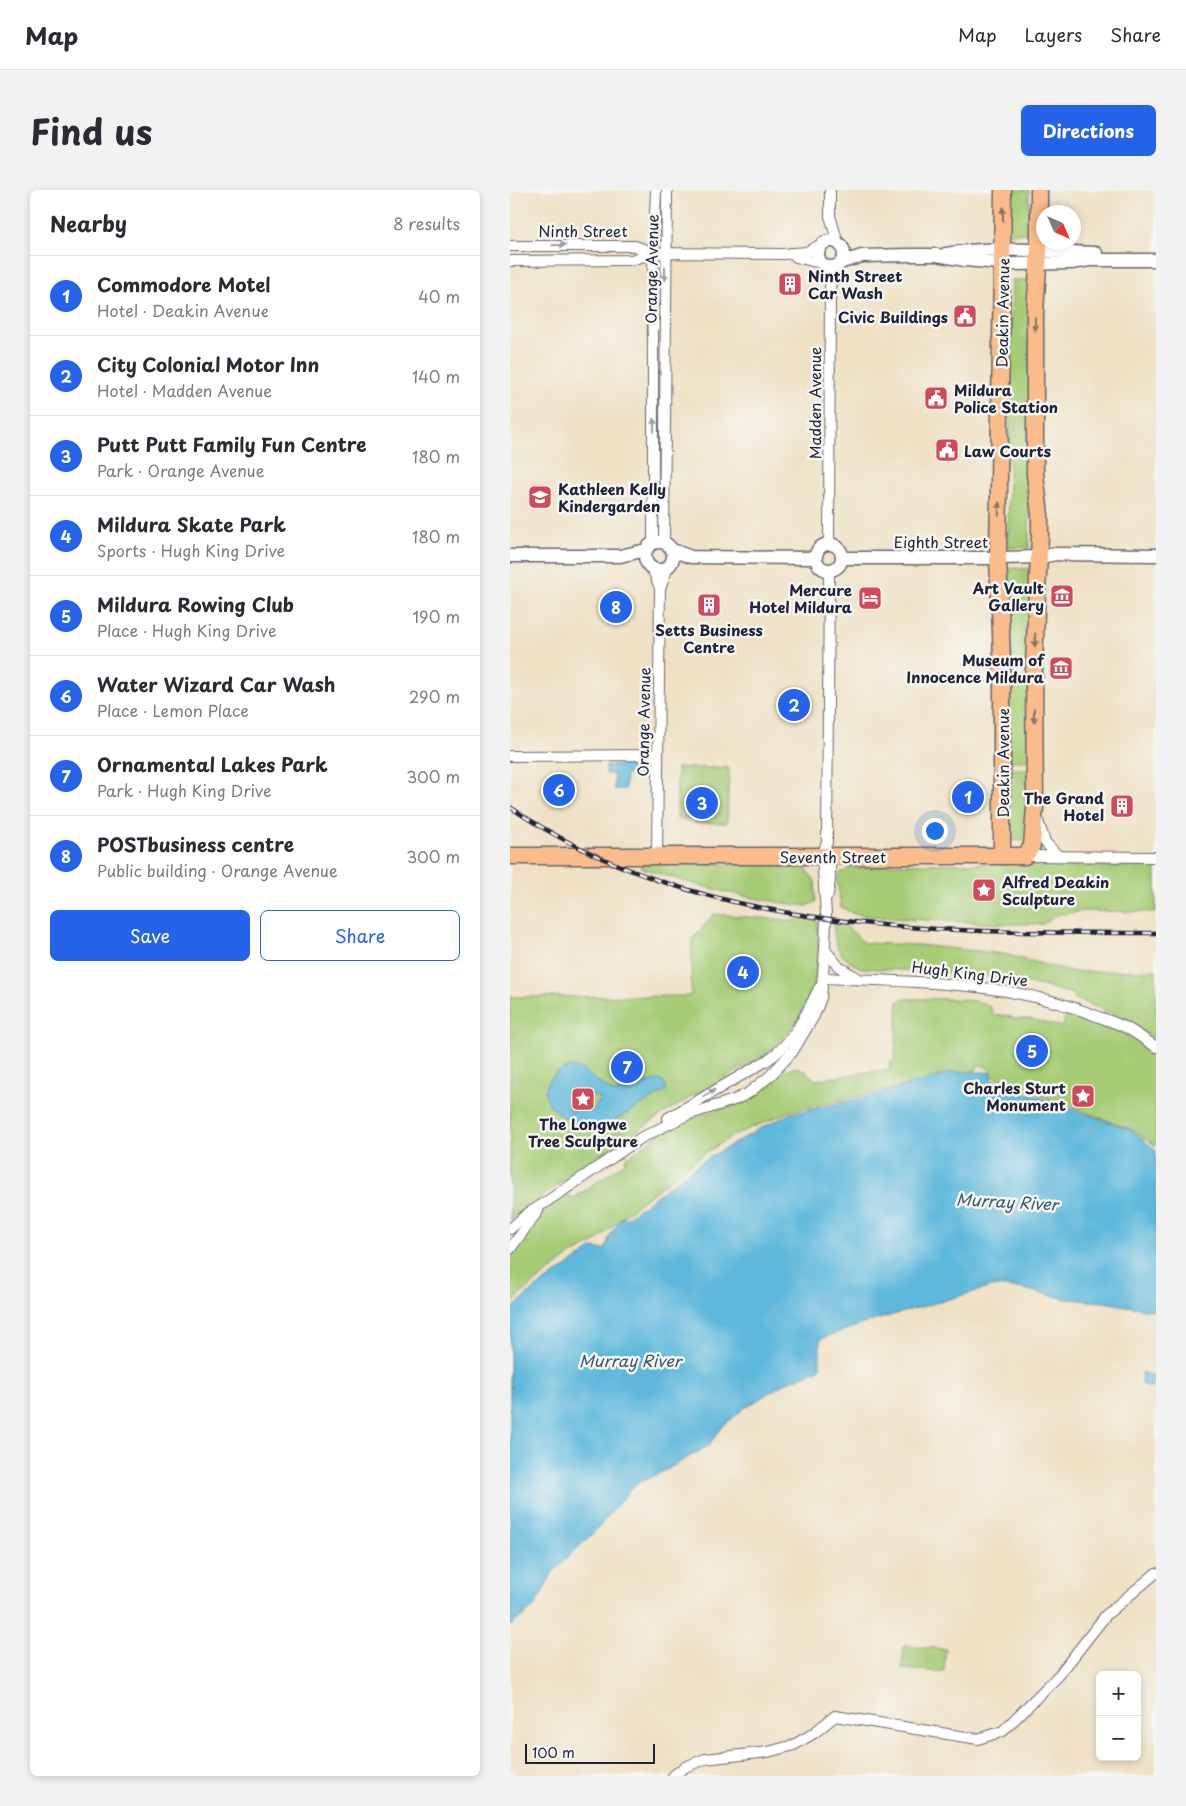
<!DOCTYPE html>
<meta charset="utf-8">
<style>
:root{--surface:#fff;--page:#f2f2f3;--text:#2b2b33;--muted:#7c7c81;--line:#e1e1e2;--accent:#2563eb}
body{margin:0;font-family:"Playpen Sans",sans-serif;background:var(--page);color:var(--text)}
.controls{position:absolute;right:15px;bottom:15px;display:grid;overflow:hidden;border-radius:8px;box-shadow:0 2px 8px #0003}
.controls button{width:45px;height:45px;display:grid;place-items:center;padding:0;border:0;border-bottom:1px solid var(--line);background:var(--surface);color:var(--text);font:25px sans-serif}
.compass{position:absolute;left:526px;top:15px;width:45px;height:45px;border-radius:50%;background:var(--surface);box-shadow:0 2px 8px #0003;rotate:135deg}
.scale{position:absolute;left:15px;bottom:12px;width:130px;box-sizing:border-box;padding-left:5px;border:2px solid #22223b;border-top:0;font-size:14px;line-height:18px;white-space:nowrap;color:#22223b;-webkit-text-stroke:4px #f6f6f2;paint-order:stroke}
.you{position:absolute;left:424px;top:640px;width:18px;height:18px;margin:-12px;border:4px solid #fff;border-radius:50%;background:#1a73e8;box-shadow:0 0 0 8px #1a73e833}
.badge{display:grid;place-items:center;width:32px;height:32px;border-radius:50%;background:var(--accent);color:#fff;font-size:16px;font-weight:700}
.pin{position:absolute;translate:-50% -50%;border:2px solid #fff;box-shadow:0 1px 5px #0006}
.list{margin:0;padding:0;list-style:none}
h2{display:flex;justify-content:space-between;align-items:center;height:65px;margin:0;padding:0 20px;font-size:21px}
h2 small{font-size:16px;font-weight:400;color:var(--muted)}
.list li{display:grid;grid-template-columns:32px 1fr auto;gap:15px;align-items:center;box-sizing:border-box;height:80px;padding:0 20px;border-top:1px solid var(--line)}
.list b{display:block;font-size:19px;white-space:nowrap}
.list p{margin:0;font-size:16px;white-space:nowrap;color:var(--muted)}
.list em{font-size:16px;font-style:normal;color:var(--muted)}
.actions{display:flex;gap:10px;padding:15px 20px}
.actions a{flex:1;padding:11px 0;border:1px solid var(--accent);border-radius:8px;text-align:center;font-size:18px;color:var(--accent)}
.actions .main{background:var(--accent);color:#fff}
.map{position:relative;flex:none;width:646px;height:1586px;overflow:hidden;border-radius:8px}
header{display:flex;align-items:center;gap:30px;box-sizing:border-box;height:70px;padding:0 25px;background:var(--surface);border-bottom:1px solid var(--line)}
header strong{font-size:24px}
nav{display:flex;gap:28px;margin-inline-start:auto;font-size:18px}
.intro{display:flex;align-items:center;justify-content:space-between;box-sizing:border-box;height:120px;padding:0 30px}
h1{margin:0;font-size:35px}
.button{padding:12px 22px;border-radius:8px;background:var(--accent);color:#fff;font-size:18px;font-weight:700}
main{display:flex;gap:30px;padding:0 30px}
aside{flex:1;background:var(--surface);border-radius:8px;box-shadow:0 2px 8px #0003}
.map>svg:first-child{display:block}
.green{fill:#a6cc75;stroke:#647758;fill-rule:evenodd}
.water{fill:#5db8db;stroke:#406d8b;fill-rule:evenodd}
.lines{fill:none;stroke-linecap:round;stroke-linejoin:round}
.minor-casing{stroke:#6a656b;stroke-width:12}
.tertiary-casing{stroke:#6a656b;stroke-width:15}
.trunk-casing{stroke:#6a656b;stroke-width:19}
.minor{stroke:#fff;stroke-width:10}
.tertiary{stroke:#fff;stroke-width:12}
.trunk{stroke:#f9bc8a;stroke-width:16}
.rail-casing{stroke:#22223b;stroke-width:4.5}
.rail{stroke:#f6f6f2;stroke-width:2.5;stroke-dasharray:8;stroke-linecap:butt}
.oneway{fill:#8e6f62}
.oneway2{fill:#9c9ca7}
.labels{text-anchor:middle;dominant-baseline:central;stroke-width:5;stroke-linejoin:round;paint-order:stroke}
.street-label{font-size:15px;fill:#22223b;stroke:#f6f6f2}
.poi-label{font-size:15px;font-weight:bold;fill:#22223b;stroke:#f6f6f2;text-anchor:end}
.water-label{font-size:16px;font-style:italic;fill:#375673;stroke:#f6f6f2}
</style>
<header>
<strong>Map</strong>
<nav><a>Map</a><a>Layers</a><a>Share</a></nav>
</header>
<div class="intro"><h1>Find us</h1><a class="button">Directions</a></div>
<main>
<aside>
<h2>Nearby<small>8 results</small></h2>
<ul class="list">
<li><span class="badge">1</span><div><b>Commodore Motel</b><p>Hotel · Deakin Avenue</p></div><em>40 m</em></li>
<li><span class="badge">2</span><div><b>City Colonial Motor Inn</b><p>Hotel · Madden Avenue</p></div><em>140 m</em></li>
<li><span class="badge">3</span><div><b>Putt Putt Family Fun Centre</b><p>Park · Orange Avenue</p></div><em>180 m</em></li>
<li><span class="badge">4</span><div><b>Mildura Skate Park</b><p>Sports · Hugh King Drive</p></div><em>180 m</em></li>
<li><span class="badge">5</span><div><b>Mildura Rowing Club</b><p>Place · Hugh King Drive</p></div><em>190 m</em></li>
<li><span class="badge">6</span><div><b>Water Wizard Car Wash</b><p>Place · Lemon Place</p></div><em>290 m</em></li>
<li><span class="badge">7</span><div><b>Ornamental Lakes Park</b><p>Park · Hugh King Drive</p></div><em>300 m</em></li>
<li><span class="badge">8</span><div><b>POSTbusiness centre</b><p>Public building · Orange Avenue</p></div><em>300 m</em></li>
</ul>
<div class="actions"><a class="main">Save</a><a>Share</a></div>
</aside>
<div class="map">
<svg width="646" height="1586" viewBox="0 0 646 1586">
<rect width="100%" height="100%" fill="#f6f6f2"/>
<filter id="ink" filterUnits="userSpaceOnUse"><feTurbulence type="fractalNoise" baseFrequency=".02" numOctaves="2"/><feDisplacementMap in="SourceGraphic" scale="10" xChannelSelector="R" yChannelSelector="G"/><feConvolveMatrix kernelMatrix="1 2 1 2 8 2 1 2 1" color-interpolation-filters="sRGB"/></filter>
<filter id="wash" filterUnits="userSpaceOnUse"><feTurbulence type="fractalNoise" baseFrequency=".0096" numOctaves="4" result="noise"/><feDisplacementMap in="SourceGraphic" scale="20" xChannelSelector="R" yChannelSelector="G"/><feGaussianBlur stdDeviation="1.12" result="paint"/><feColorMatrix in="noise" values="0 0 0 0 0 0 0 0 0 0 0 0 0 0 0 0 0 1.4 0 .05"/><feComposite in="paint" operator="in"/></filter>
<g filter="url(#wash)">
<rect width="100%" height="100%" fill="#efe1c4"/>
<g class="green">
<rect x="500" y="0" width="19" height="43"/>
<path d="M502,90h17v268l-21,-1z"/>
<path d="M499,378l21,1v189l-2,3h-19l-2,-33zM500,475h17l-3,14h-11v-7l-3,-3z"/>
<path d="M167,578h52l-2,55h-32v-4h-18z"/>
<path d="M499,579h18l2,71 -23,1z"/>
<path d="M545,673l6,3h95v46l-72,-1 -25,3 -16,10h-37l-116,-6 -36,-4 -13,-7 -4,-27 3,-7 6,-2 2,-3h22l15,-4z"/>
<path d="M131,674h113l50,4 4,1 -1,2 8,10 1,21 -9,4c-56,-6 -111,-20 -165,-38z"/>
<path d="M204,724l81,7 6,-3 16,2c3,41 1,73 -25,108 -22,29 -56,43 -87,61 -16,9 -32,19 -48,29 -51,32 -99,67 -147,102v-223l181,-1 1,-56z"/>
<path d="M324,732l9,1 21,20 55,2 84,9 71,18 82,-2v70l-47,-28 -36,-14v-4c-23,-6 -45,-12 -68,-16 -47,-6 -95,-7 -143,-10 -22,-8 -29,-23 -28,-46z"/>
<path d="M392,809c16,0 78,-3 88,8 2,2 2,5 3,7l19,3 2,2h15l34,8 3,-17 60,24 30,23v89l-23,-16 -140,-53 -3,-8 -11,-5 -3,6 -187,42 -55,23 -35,22 -76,59 -26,25 -28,15 -47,37 -12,13v-50l31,-42 25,-20 7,4 52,-35 1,-5c15,-8 26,-21 41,-29 26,-13 55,-19 82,-31 15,-6 30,-28 43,-30 10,-2 17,5 22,12l76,-11v-6l5,-5 3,-56z"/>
<path d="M394,1456l42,3 -2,23 -42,-3z"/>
</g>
<g class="water">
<path d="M127,575v9h-11l-1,15h-11v-15h-8v-8z"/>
<path d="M60,877l11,2 33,24 46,-13 5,4 2,6 -60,35h-14l-5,3 -11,-3 -17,-10 -10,-9 -5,-13c1,-14 12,-23 25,-26zM71,903l8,3h9l3,3 -9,12 -13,-4 -4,1v3h-5l-2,-4 7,-11z"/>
<path d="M442,882h40l-1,8 140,50 25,20v161l-53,-9 -36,-3 -43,-10 -29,-3 -127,36 -48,17v30l-35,14 -39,24 -22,18 -16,21 -40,23 -34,16 -36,43 -45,44 -18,34 -25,20v-315l19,-18 64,-45 12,2 5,-15 13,-19 2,3 78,-58 62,-35 25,-12 86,-19z"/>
<path d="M632,1182l14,5v6l-3,-1 -2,6 -10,-4z"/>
</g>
</g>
<g filter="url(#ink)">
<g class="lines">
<g class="minor-casing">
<g id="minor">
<path d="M320,0v26l8,27"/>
<path d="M0,56h125l19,7"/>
<path d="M286,67l24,6"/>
<path d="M0,71l121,-1 23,-7 129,1 23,-2 16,-8"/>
<path d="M143,353v-274l3,-79"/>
<path d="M154,353l3,-353"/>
<path d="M319,354l1,-257 4,-12 6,-11"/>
<path d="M142,378l8,20"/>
<path d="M0,566l147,-1"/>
<path d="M528,631l7,21 13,14"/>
<path d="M147,665l3,-266 8,-22"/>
<path d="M515,666l131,1"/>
<path d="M318,705l2,-17v-25"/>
<path d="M315,760l14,17 17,10"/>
<path d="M313,788c94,4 188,3 276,39 9,3 19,7 28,11 10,6 20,13 29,19"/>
<path d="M158,928l98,-57c26,-16 40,-46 53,-73"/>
<path d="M129,949l48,-24 47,-15 13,-6 23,-18 23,-25 21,-35 7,-18 4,-48 1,-36 -4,-58 5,-14 2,-272"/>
<path d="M0,1039l17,-15 16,-10 101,-68"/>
<path d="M0,1059l28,-38"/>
<path d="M163,1586l12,-9 20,-8 63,-7 26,-7 20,-12 21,-17 143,23 25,-8 56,-56 47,-60 50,-42"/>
</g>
</g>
<g class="tertiary-casing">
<g id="tertiary">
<circle cx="321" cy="64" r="13"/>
<path d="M436,64c49,-9 101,-2 150,-1"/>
<path d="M332,72l20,-6 49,-1h26l28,5 46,4 60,-1 18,-3h67"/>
<circle cx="149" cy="366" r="14"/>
<circle cx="319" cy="367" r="13"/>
<path d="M162,360l19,7 125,1"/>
<path d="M0,366h110l26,-6"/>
<path d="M332,368h156l42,-1 16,-3 100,1"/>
</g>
</g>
<g class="trunk-casing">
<g id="trunk">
<path d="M0,666h515l7,-10 3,-39 -1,-140 2,-54 4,-77v-21l-5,-41v-162l4,-61v-61"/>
<path d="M492,666v-197l-4,-101 5,-368"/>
</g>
</g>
<use href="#minor" class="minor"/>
<use href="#tertiary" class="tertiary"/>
<use href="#trunk" class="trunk"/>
<g class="rail-casing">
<path id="rail" d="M0,617c187,128 428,126 646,126"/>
</g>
<use href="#rail" class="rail"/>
</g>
<defs><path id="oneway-solid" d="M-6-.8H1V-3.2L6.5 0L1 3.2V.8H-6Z" transform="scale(1.25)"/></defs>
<g class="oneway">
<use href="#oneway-solid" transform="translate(493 24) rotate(-91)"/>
<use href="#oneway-solid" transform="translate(525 134) rotate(90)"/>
<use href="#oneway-solid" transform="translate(489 319) rotate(-89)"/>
<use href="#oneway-solid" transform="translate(525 450) rotate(91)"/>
<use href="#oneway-solid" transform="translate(524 526) rotate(90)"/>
</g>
<g class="oneway2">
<use href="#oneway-solid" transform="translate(49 55) rotate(-1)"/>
<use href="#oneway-solid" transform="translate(155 84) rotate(90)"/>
<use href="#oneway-solid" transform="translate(144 235) rotate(-90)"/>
<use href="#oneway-solid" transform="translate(199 903) rotate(-30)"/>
</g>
</g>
<defs>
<g id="building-square" transform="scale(1.25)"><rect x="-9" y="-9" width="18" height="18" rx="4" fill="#d1495b" stroke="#f6f6f2"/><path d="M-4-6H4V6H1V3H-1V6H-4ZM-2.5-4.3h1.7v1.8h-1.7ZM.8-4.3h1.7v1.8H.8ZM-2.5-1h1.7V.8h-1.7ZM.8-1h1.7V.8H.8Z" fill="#fff"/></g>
<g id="civic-square" transform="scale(1.25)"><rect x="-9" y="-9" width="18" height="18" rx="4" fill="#d1495b" stroke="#f6f6f2"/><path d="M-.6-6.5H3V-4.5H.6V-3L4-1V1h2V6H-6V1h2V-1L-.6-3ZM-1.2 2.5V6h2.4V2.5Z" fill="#fff"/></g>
<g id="school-square" transform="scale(1.25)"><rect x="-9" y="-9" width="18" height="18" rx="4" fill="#d1495b" stroke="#f6f6f2"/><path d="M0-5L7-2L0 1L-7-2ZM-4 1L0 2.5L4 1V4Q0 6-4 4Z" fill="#fff"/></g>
<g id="museum-square" transform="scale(1.25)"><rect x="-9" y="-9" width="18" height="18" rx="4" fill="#d1495b" stroke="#f6f6f2"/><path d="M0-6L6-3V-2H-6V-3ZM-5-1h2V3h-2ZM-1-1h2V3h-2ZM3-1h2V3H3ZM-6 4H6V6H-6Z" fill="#fff"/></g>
<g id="hotel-square" transform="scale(1.25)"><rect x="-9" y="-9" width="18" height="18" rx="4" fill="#d1495b" stroke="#f6f6f2"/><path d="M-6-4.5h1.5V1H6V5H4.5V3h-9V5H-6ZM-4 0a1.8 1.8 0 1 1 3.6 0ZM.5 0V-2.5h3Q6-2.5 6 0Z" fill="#fff"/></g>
<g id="sight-square" transform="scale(1.25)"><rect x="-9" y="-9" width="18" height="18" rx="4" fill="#d1495b" stroke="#f6f6f2"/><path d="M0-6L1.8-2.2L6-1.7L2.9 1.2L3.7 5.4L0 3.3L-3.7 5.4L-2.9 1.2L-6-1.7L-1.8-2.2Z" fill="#fff"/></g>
</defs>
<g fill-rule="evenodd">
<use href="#building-square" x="280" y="94"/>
<use href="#civic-square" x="455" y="126"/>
<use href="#civic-square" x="426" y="208"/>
<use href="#civic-square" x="437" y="260"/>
<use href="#school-square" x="30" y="307"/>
<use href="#museum-square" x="552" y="406"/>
<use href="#hotel-square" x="360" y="408"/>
<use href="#building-square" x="199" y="415"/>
<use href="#museum-square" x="551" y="478"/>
<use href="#building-square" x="612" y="616"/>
<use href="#sight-square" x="474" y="700"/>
<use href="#sight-square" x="573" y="906"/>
<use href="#sight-square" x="73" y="909"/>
</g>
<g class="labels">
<g class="street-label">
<text x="73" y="40">Ninth Street</text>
<text transform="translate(141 79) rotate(-89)">Orange Avenue</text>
<text transform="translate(492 123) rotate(-89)">Deakin Avenue</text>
<text transform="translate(304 213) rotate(-90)">Madden Avenue</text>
<text x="431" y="351">Eighth Street</text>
<text transform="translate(133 532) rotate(-89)">Orange Avenue</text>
<text transform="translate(492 573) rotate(-90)">Deakin Avenue</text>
<text x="323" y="666">Seventh Street</text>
<text transform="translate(460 783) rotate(7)">Hugh King Drive</text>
</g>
<g class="poi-label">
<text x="298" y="85" text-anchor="start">Ninth Street<tspan x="298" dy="17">Car Wash</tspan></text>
<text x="438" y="126">Civic Buildings</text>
<text x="444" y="199" text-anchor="start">Mildura<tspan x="444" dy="17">Police Station</tspan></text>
<text x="454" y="260" text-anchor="start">Law Courts</text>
<text x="48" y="298" text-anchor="start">Kathleen Kelly<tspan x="48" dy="17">Kindergarden</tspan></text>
<text x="534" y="397">Art Vault<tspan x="534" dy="17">Gallery</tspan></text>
<text x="342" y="399">Mercure<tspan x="342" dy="17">Hotel Mildura</tspan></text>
<text x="199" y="439" text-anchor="middle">Setts Business<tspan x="199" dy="17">Centre</tspan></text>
<text x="534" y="469">Museum of<tspan x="534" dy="17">Innocence Mildura</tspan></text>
<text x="594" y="607">The Grand<tspan x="594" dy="17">Hotel</tspan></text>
<text x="492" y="691" text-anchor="start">Alfred Deakin<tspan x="492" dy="17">Sculpture</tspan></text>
<text x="556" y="897">Charles Sturt<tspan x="556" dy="17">Monument</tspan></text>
<text x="73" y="933" text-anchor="middle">The Longwe<tspan x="73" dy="17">Tree Sculpture</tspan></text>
</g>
<g class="water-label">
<text transform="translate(497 1011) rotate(3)">Murray River</text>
<text x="120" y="1170">Murray River</text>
</g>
</g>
</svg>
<div class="controls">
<button>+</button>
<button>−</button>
</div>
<svg class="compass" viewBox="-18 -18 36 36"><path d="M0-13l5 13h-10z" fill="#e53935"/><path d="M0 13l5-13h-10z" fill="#7c7c81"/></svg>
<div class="scale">100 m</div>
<div class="you"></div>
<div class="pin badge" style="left:458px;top:607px">1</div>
<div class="pin badge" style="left:284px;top:515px">2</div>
<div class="pin badge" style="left:192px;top:613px">3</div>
<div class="pin badge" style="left:233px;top:782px">4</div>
<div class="pin badge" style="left:522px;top:861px">5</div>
<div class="pin badge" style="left:49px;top:600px">6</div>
<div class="pin badge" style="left:117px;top:877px">7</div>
<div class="pin badge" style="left:106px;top:417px">8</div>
</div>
</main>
